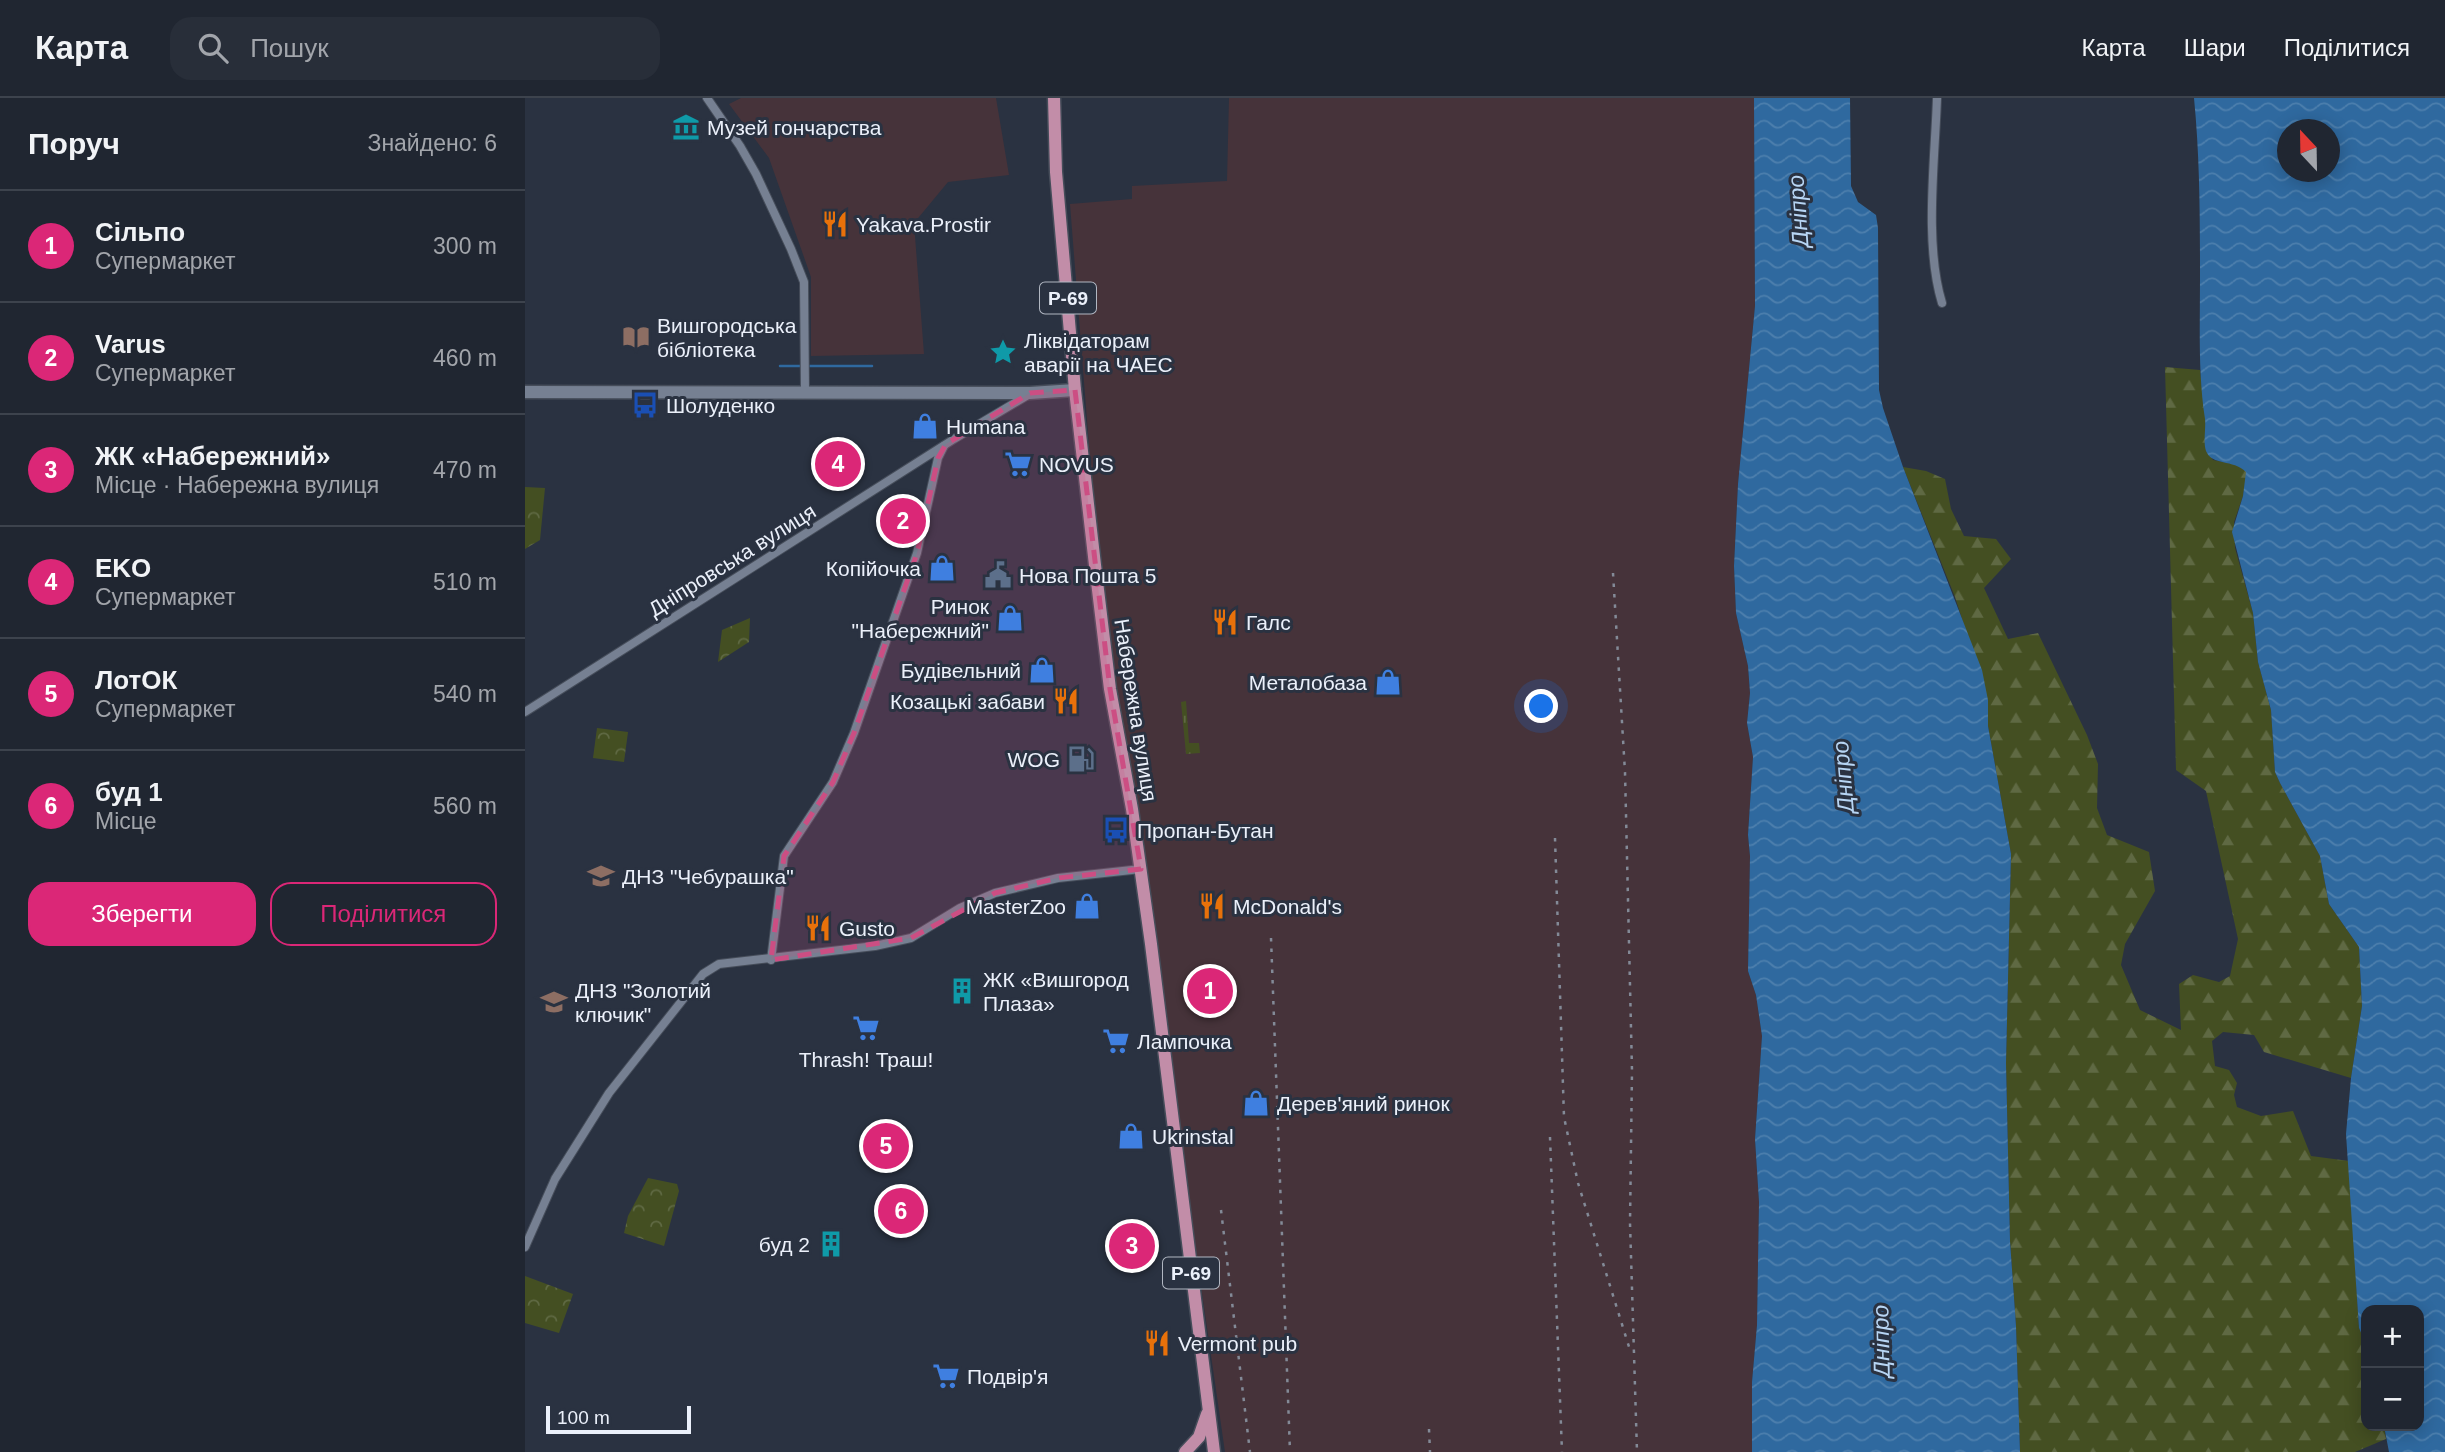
<!DOCTYPE html>
<html lang="uk">
<meta charset="utf-8">
<style>
:root{--surface:#202631;--page:#282e39;--text:#f1f3f6;--muted:#a2a5ab;--line:#3d434d;--accent:#db2777}
body{margin:0;font-family:Arial,sans-serif;background:var(--page);color:var(--text)}
.controls{position:absolute;right:21px;bottom:21px;display:grid;overflow:hidden;border-radius:14px;box-shadow:0 4px 18px #0003}
.controls button{width:63px;height:63px;display:grid;place-items:center;padding:0;border:0;border-bottom:2px solid var(--line);background:var(--surface);color:var(--text);font:35px sans-serif}
.compass{position:absolute;left:1752px;top:21px;width:63px;height:63px;border-radius:50%;background:var(--surface);box-shadow:0 4px 18px #0003;rotate:338deg}
.scale{position:absolute;left:21px;bottom:18px;width:145px;box-sizing:border-box;padding-left:7px;border:4px solid #ebf0fa;border-top:0;font-size:19px;line-height:24px;white-space:nowrap;color:#ebf0fa;-webkit-text-stroke:5px #2a3241;paint-order:stroke}
.you{position:absolute;left:1017px;top:609px;width:24px;height:24px;margin:-18px;border:5px solid #fff;border-radius:50%;background:#1a73e8;box-shadow:0 0 0 10px #1a73e833}
.badge{display:grid;place-items:center;width:46px;height:46px;border-radius:50%;background:var(--accent);color:#fff;font-size:23px;font-weight:700}
.pin{position:absolute;translate:-50% -50%;border:4px solid #fff;box-shadow:0 2px 7px #0006}
.list{margin:0;padding:0;list-style:none}
h2{display:flex;justify-content:space-between;align-items:center;height:91px;margin:0;padding:0 28px;font-size:30px}
h2 small{font-size:23px;font-weight:400;color:var(--muted)}
.list li{display:grid;grid-template-columns:46px 1fr auto;gap:21px;align-items:center;box-sizing:border-box;height:112px;padding:0 28px;border-top:2px solid var(--line)}
.list b{display:block;font-size:26px;white-space:nowrap}
.list p{margin:0;font-size:23px;white-space:nowrap;color:var(--muted)}
.list em{font-size:23px;font-style:normal;color:var(--muted)}
.actions{display:flex;gap:14px;padding:21px 28px}
.actions a{flex:1;padding:16px 0;border:2px solid var(--accent);border-radius:21px;text-align:center;font-size:24px;color:var(--accent)}
.actions .main{background:var(--accent);color:#fff}
.icon{flex:none;width:38px;height:38px;fill:none;stroke:currentColor;stroke-width:2;stroke-linecap:round;stroke-linejoin:round}
.map{position:relative;flex:none;width:1920px;height:1354px;overflow:hidden}
header{display:flex;align-items:center;gap:42px;box-sizing:border-box;height:98px;padding:0 35px;background:var(--surface);border-bottom:2px solid var(--line)}
header strong{font-size:33px}
nav{display:flex;gap:38px;margin-inline-start:auto;font-size:24px}
.search{width:490px;height:63px;background:var(--page);display:flex;align-items:center;gap:18px;box-sizing:border-box;padding:0 24px;border-radius:21px;color:var(--muted);font-size:26px}
main{display:flex}
aside{flex:1;background:var(--surface)}
.map>svg:first-child{display:block}
.industrial{fill:#46333a}
.grass{fill:url(#grass-tufts)}
.forest{fill:url(#forest-firs)}
.park{fill:url(#park-crowns)}
.water{fill:url(#water-waves);fill-rule:evenodd}
.lines{fill:none;stroke-linecap:round;stroke-linejoin:round}
.stream{stroke:#2f699f;stroke-width:2.5}
.minor-casing{stroke:#464d5a;stroke-width:10}
.secondary-casing{stroke:#464d5a;stroke-width:15}
.primary-casing{stroke:#464d5a;stroke-width:15}
.minor{stroke:#768092;stroke-width:8}
.secondary{stroke:#768092;stroke-width:12}
.primary{stroke:#c28da8;stroke-width:12}
.rail{stroke:#838a97;stroke-width:2.5;stroke-dasharray:3.5 7;stroke-linecap:butt}
.marked{fill:#cc4e83;fill-opacity:0.2;stroke:#cc4e83;stroke-width:5;stroke-dasharray:14 9;stroke-linejoin:round}
.labels{text-anchor:middle;dominant-baseline:central;stroke-width:6;stroke-linejoin:round;paint-order:stroke}
.shield{fill:#2a3241;stroke:#b1b7c2;stroke-width:2}
.shield-label{font-size:19px;font-weight:bold;fill:#ebf0fa}
.poi-label{font-size:21px;fill:#ebf0fa;stroke:#2a3241;text-anchor:start}
.street-label{font-size:21px;fill:#ebf0fa;stroke:#2a3241}
.water-label{font-size:23px;font-style:italic;fill:#b7d5f4;stroke:#2a3241}
</style>
<header>
<strong>Карта</strong>
<div class="search"><svg class="icon" aria-label="search" viewBox="0 0 24 24"><circle cx="10" cy="10" r="6"/><path d="M15 15l6 6"/></svg>Пошук</div>
<nav><a>Карта</a><a>Шари</a><a>Поділитися</a></nav>
</header>
<main>
<aside>
<h2>Поруч<small>Знайдено: 6</small></h2>
<ul class="list">
<li><span class="badge">1</span><div><b>Сільпо</b><p>Супермаркет</p></div><em>300 m</em></li>
<li><span class="badge">2</span><div><b>Varus</b><p>Супермаркет</p></div><em>460 m</em></li>
<li><span class="badge">3</span><div><b>ЖК «Набережний»</b><p>Місце · Набережна вулиця</p></div><em>470 m</em></li>
<li><span class="badge">4</span><div><b>EKO</b><p>Супермаркет</p></div><em>510 m</em></li>
<li><span class="badge">5</span><div><b>ЛотОК</b><p>Супермаркет</p></div><em>540 m</em></li>
<li><span class="badge">6</span><div><b>буд 1</b><p>Місце</p></div><em>560 m</em></li>
</ul>
<div class="actions"><a class="main">Зберегти</a><a>Поділитися</a></div>
</aside>
<div class="map">
<svg width="1920" height="1354" viewBox="0 0 1920 1354">
<defs>
<pattern id="grass-tufts" width="24" height="20" patternUnits="userSpaceOnUse" patternTransform="scale(1.75)"><rect width="24" height="20" fill="#444f22"/><path d="M3 7l-1-3M5 7V3M7 7l1-3M15 17l-1-3M17 17v-4M19 17l1-3" fill="none" stroke="#5f6943"/></pattern>
<pattern id="forest-firs" width="22" height="20" patternUnits="userSpaceOnUse" patternTransform="scale(1.75)"><rect width="22" height="20" fill="#444f22"/><path d="M5 1l3.5 6h-7zM16 11l3.5 6h-7z" fill="#5f6943"/></pattern>
<pattern id="park-crowns" width="20" height="18" patternUnits="userSpaceOnUse" patternTransform="scale(1.75)"><rect width="20" height="18" fill="#444f22"/><path d="M2 6a3 3 0 1 1 6 0M12 15a3 3 0 1 1 6 0" fill="none" stroke="#5f6943"/></pattern>
<pattern id="water-waves" width="16" height="10" patternUnits="userSpaceOnUse" patternTransform="scale(1.75)"><rect width="16" height="10" fill="#2f699f"/><path d="M0 5q4-4 8 0t8 0" fill="none" stroke="#4d7fad"/></pattern>
</defs>
<rect width="100%" height="100%" fill="#2a3241"/>
<g class="industrial">
<path d="M216,0h255l13,77 -61,7 -34,41 10,131 -113,2v-79l-42,-119 -40,-54z"/>
<path d="M704,0h525l1,208 -17,178 -4,82 2,47 12,53 2,27 -3,30 6,34 -5,78 2,21 -2,115 8,24 6,41 -7,103 4,63 -2,123 -5,57v70h-527l-93,-643 -34,-249 -28,-356 62,-5v-13l95,-5z"/>
</g>
<path class="grass" d="M661,603l3,42h10l1,10 -14,1 -5,-52z"/>
<path class="forest" d="M1640,269l35,3 7,61 -2,15 8,14 26,5 8,7 -4,24 -9,26 1,26 18,65 5,49 13,48 4,62 5,11 40,73 9,48 30,43 3,59 -11,72 -87,-26 -10,-17 -31,-3 -11,9 3,25 14,4 8,13 -3,12 3,12 24,9 32,-5 18,45 38,5 10,167 7,16v82h18l2,13 -31,13h-335l-4,-126 -6,-85 -4,-178 5,-209 -23,-128v-26l-33,-103 -52,-130 23,4 19,8 6,30 13,27 32,3 15,20 -27,29 24,51 30,-6 49,102 11,29 -1,44 10,27 42,17 6,39 -30,53 -4,21 19,45 41,20 -2,-46 14,-9 26,7 11,-6 8,-37 -32,-148 -30,-21z"/>
<g class="park">
<path d="M0,389l20,1 -5,52 -15,9z"/>
<path d="M225,520l-1,24 -31,20 4,-32z"/>
<path d="M72,630l31,4 -4,30 -31,-4z"/>
<path d="M123,1080l29,6 2,7 -15,55 -40,-13 4,-17z"/>
<path d="M0,1178l48,18 -14,39 -34,-10z"/>
</g>
<g class="water">
<path d="M1229,0h96l1,88 7,16 18,13 2,13 1,162 4,18 20,59 79,203 6,30v26l23,128 -5,209 4,178 6,85 4,126h-268v-70l5,-57 2,-123 -4,-63 7,-103 -6,-41 -8,-24 2,-115 -2,-21 5,-78 -6,-34 3,-30 -2,-27 -12,-53 -2,-47 4,-82 17,-178z"/>
<path d="M1669,0h251v1354h-56l-5,-26h35v-116h-53v34l-7,-16 -13,-194 5,-56 11,-72 -3,-59 -30,-43 -9,-48 -40,-73 -5,-11 -4,-62 -13,-48 -5,-49 -21,-81 11,-36 3,-24c-13,-13 -34,-6 -40,-21 -3,-9 0,-22 -1,-32 -7,-46 -5,-93 -5,-139 0,-61 0,-121 -6,-182zM1762,32h42v42h-42z"/>
</g>
<g class="lines">
<g class="stream">
<path d="M255,268h21"/>
<path d="M283,268h64"/>
</g>
<g class="minor-casing">
<g id="minor">
<path d="M182,0l33,48 16,28 35,75 13,33 1,111"/>
<path d="M1412,0c-2,62 -13,146 5,205"/>
<path d="M0,614l429,-273 74,-44"/>
<path d="M246,862l13,-104 49,-74 21,-49 63,-180 21,-95 6,-12"/>
<path d="M0,1149l30,-68 54,-86 94,-119 16,-10 156,-18 36,-8 49,-30 35,-15 63,-15 83,-9"/>
</g>
</g>
<g class="secondary-casing">
<path id="secondary" d="M0,294l505,1 45,-3"/>
</g>
<g class="primary-casing">
<g id="primary">
<path d="M529,0l2,74 19,218 20,175 15,124 22,120 19,135 63,508"/>
<path d="M660,1354l14,-15 8,-23"/>
</g>
</g>
<use href="#minor" class="minor"/>
<use href="#secondary" class="secondary"/>
<use href="#primary" class="primary"/>
<g class="rail">
<path d="M1088,475l12,199 7,299 -2,152 7,229"/>
<path d="M1030,740l9,279 14,66 52,167"/>
<path d="M746,840l19,514"/>
<path d="M1025,1039l12,315"/>
<path d="M696,1112l29,242"/>
<path d="M904,1331l1,23"/>
</g>
</g>
<path class="marked" d="M550,292l35,299 31,180 -83,9 -63,15 -84,45 -140,22 13,-104 49,-74 21,-49 63,-180 21,-95 8,-14 84,-51z"/>
<defs>
<g id="museum-bare" transform="scale(2.1)"><path d="M0-6L6-3V-2H-6V-3ZM-5-1h2V3h-2ZM-1-1h2V3h-2ZM3-1h2V3H3ZM-6 4H6V6H-6Z" fill="#0f9aa8" stroke="#2a3241" stroke-width="2.5" paint-order="stroke"/></g>
<g id="restaurant-bare" transform="scale(2.1)"><path d="M-5-6h1v4h1v-4h1v4h1v-4h1v5L-1.5 .5V6h-2V.5L-5-1ZM5-6V6H3V1.5H1.5Q1.5-4 5-6Z" fill="#e8710a" stroke="#2a3241" stroke-width="2.5" paint-order="stroke"/></g>
<g id="library-bare" transform="scale(2.1)"><path d="M-6-4Q-3-5.5-.7-3.5V5Q-3 3-6 4ZM6-4Q3-5.5 .7-3.5V5Q3 3 6 4Z" fill="#8d6e63" stroke="#2a3241" stroke-width="2.5" paint-order="stroke"/></g>
<g id="sight-bare" transform="scale(2.1)"><path d="M0-6L1.8-2.2L6-1.7L2.9 1.2L3.7 5.4L0 3.3L-3.7 5.4L-2.9 1.2L-6-1.7L-1.8-2.2Z" fill="#0f9aa8" stroke="#2a3241" stroke-width="2.5" paint-order="stroke"/></g>
<g id="bus-bare" transform="scale(2.1)"><path d="M-5-6H5V4H4V6H2V4H-2V6H-4V4H-5ZM-3.5-4V0h7V-4ZM-3.5 1.2v1.5H-2V1.2ZM2 1.2v1.5H3.5V1.2Z" fill="#1a4fb4" stroke="#2a3241" stroke-width="2.5" paint-order="stroke"/></g>
<g id="shop-bare" transform="scale(2.1)"><path d="M-5-2.5h2.3a2.7 3.5 0 0 1 5.4 0H5L5.5 6h-11ZM-1.5-2.5h3a1.5 2.3 0 0 0-3 0Z" fill="#3f7fe0" stroke="#2a3241" stroke-width="2.5" paint-order="stroke"/></g>
<g id="supermarket-bare" transform="scale(2.1)"><path d="M-6-5.5h2.5l.6 2H6L4.5 2H-2.5L-4.4-4H-6ZM-1.5 3.2a1.3 1.3 0 1 0 .1 0ZM3 3.2a1.3 1.3 0 1 0 .1 0Z" fill="#3f7fe0" stroke="#2a3241" stroke-width="2.5" paint-order="stroke"/></g>
<g id="civic-bare" transform="scale(2.1)"><path d="M-.6-6.5H3V-4.5H.6V-3L4-1V1h2V6H-6V1h2V-1L-.6-3ZM-1.2 2.5V6h2.4V2.5Z" fill="#5c6f8a" stroke="#2a3241" stroke-width="2.5" paint-order="stroke"/></g>
<g id="fuel-bare" transform="scale(2.1)"><path d="M-5.5-6h7V0h2V4h1.3V-2.5L3-4.5l.8-.8L6-3V5H2.5V1h-1V6h-7ZM-4.2-4.7v3.2H.2V-4.7Z" fill="#5c6f8a" stroke="#2a3241" stroke-width="2.5" paint-order="stroke"/></g>
<g id="school-bare" transform="scale(2.1)"><path d="M0-5L7-2L0 1L-7-2ZM-4 1L0 2.5L4 1V4Q0 6-4 4Z" fill="#8d6e63" stroke="#2a3241" stroke-width="2.5" paint-order="stroke"/></g>
<g id="building-bare" transform="scale(2.1)"><path d="M-4-6H4V6H1V3H-1V6H-4ZM-2.5-4.3h1.7v1.8h-1.7ZM.8-4.3h1.7v1.8H.8ZM-2.5-1h1.7V.8h-1.7ZM.8-1h1.7V.8H.8Z" fill="#0f9aa8" stroke="#2a3241" stroke-width="2.5" paint-order="stroke"/></g>
</defs>
<g fill-rule="evenodd">
<use href="#museum-bare" x="161" y="29"/>
<use href="#restaurant-bare" x="310" y="126"/>
<use href="#library-bare" x="111" y="239"/>
<use href="#sight-bare" x="478" y="254"/>
<use href="#bus-bare" x="120" y="307"/>
<use href="#shop-bare" x="400" y="328"/>
<use href="#supermarket-bare" x="493" y="366"/>
<use href="#shop-bare" x="417" y="470"/>
<use href="#civic-bare" x="473" y="477"/>
<use href="#shop-bare" x="485" y="520"/>
<use href="#restaurant-bare" x="700" y="524"/>
<use href="#shop-bare" x="517" y="572"/>
<use href="#shop-bare" x="863" y="584"/>
<use href="#restaurant-bare" x="541" y="603"/>
<use href="#fuel-bare" x="556" y="661"/>
<use href="#bus-bare" x="591" y="732"/>
<use href="#school-bare" x="76" y="778"/>
<use href="#shop-bare" x="562" y="808"/>
<use href="#restaurant-bare" x="687" y="808"/>
<use href="#restaurant-bare" x="293" y="830"/>
<use href="#building-bare" x="437" y="893"/>
<use href="#school-bare" x="29" y="904"/>
<use href="#supermarket-bare" x="341" y="930"/>
<use href="#supermarket-bare" x="591" y="943"/>
<use href="#shop-bare" x="731" y="1005"/>
<use href="#shop-bare" x="606" y="1038"/>
<use href="#building-bare" x="306" y="1146"/>
<use href="#restaurant-bare" x="632" y="1245"/>
<use href="#supermarket-bare" x="421" y="1278"/>
</g>
<g class="labels">
<g class="shield">
<rect x="515" y="184.5" width="56" height="31" rx="5"/>
<rect x="638" y="1159.5" width="56" height="31" rx="5"/>
</g>
<g class="shield-label">
<text x="543" y="200">Р-69</text>
<text x="666" y="1175">Р-69</text>
</g>
<g class="poi-label">
<text x="182" y="29">Музей гончарства</text>
<text x="331" y="126">Yakava.Prostir</text>
<text x="132" y="227">Вишгородська<tspan x="132" dy="24">бібліотека</tspan></text>
<text x="499" y="242">Ліквідаторам<tspan x="499" dy="24">аварії на ЧАЕС</tspan></text>
<text x="141" y="307">Шолуденко</text>
<text x="421" y="328">Humana</text>
<text x="514" y="366">NOVUS</text>
<text x="396" y="470" text-anchor="end">Копійочка</text>
<text x="494" y="477">Нова Пошта 5</text>
<text x="464" y="508" text-anchor="end">Ринок<tspan x="464" dy="24">"Набережний"</tspan></text>
<text x="721" y="524">Галс</text>
<text x="496" y="572" text-anchor="end">Будівельний</text>
<text x="842" y="584" text-anchor="end">Металобаза</text>
<text x="520" y="603" text-anchor="end">Козацькі забави</text>
<text x="535" y="661" text-anchor="end">WOG</text>
<text x="612" y="732">Пропан-Бутан</text>
<text x="97" y="778">ДНЗ "Чебурашка"</text>
<text x="541" y="808" text-anchor="end">MasterZoo</text>
<text x="708" y="808">McDonald's</text>
<text x="314" y="830">Gusto</text>
<text x="458" y="881">ЖК «Вишгород<tspan x="458" dy="24">Плаза»</tspan></text>
<text x="50" y="892">ДНЗ "Золотий<tspan x="50" dy="24">ключик"</tspan></text>
<text x="612" y="943">Лампочка</text>
<text x="341" y="961" text-anchor="middle">Thrash! Траш!</text>
<text x="752" y="1005">Дерев'яний ринок</text>
<text x="627" y="1038">Ukrinstal</text>
<text x="285" y="1146" text-anchor="end">буд 2</text>
<text x="653" y="1245">Vermont pub</text>
<text x="442" y="1278">Подвір'я</text>
</g>
<g class="street-label">
<text transform="translate(207 462) rotate(-32)">Дніпровська вулиця</text>
<text transform="translate(611 612) rotate(81)">Набережна вулиця</text>
</g>
<g class="water-label">
<text transform="translate(1273 113) rotate(-94)">Дніпро</text>
<text transform="translate(1318 679) rotate(-95)">Дніпро</text>
<text transform="translate(1356 1243) rotate(-91)">Дніпро</text>
</g>
</g>
</svg>
<div class="controls">
<button>+</button>
<button>−</button>
</div>
<svg class="compass" viewBox="-18 -18 36 36"><path d="M0-13l5 13h-10z" fill="#e53935"/><path d="M0 13l5-13h-10z" fill="#a2a5ab"/></svg>
<div class="scale">100 m</div>
<div class="you"></div>
<div class="pin badge" style="left:685px;top:893px">1</div>
<div class="pin badge" style="left:378px;top:423px">2</div>
<div class="pin badge" style="left:607px;top:1148px">3</div>
<div class="pin badge" style="left:313px;top:366px">4</div>
<div class="pin badge" style="left:361px;top:1048px">5</div>
<div class="pin badge" style="left:376px;top:1113px">6</div>
</div>
</main>
